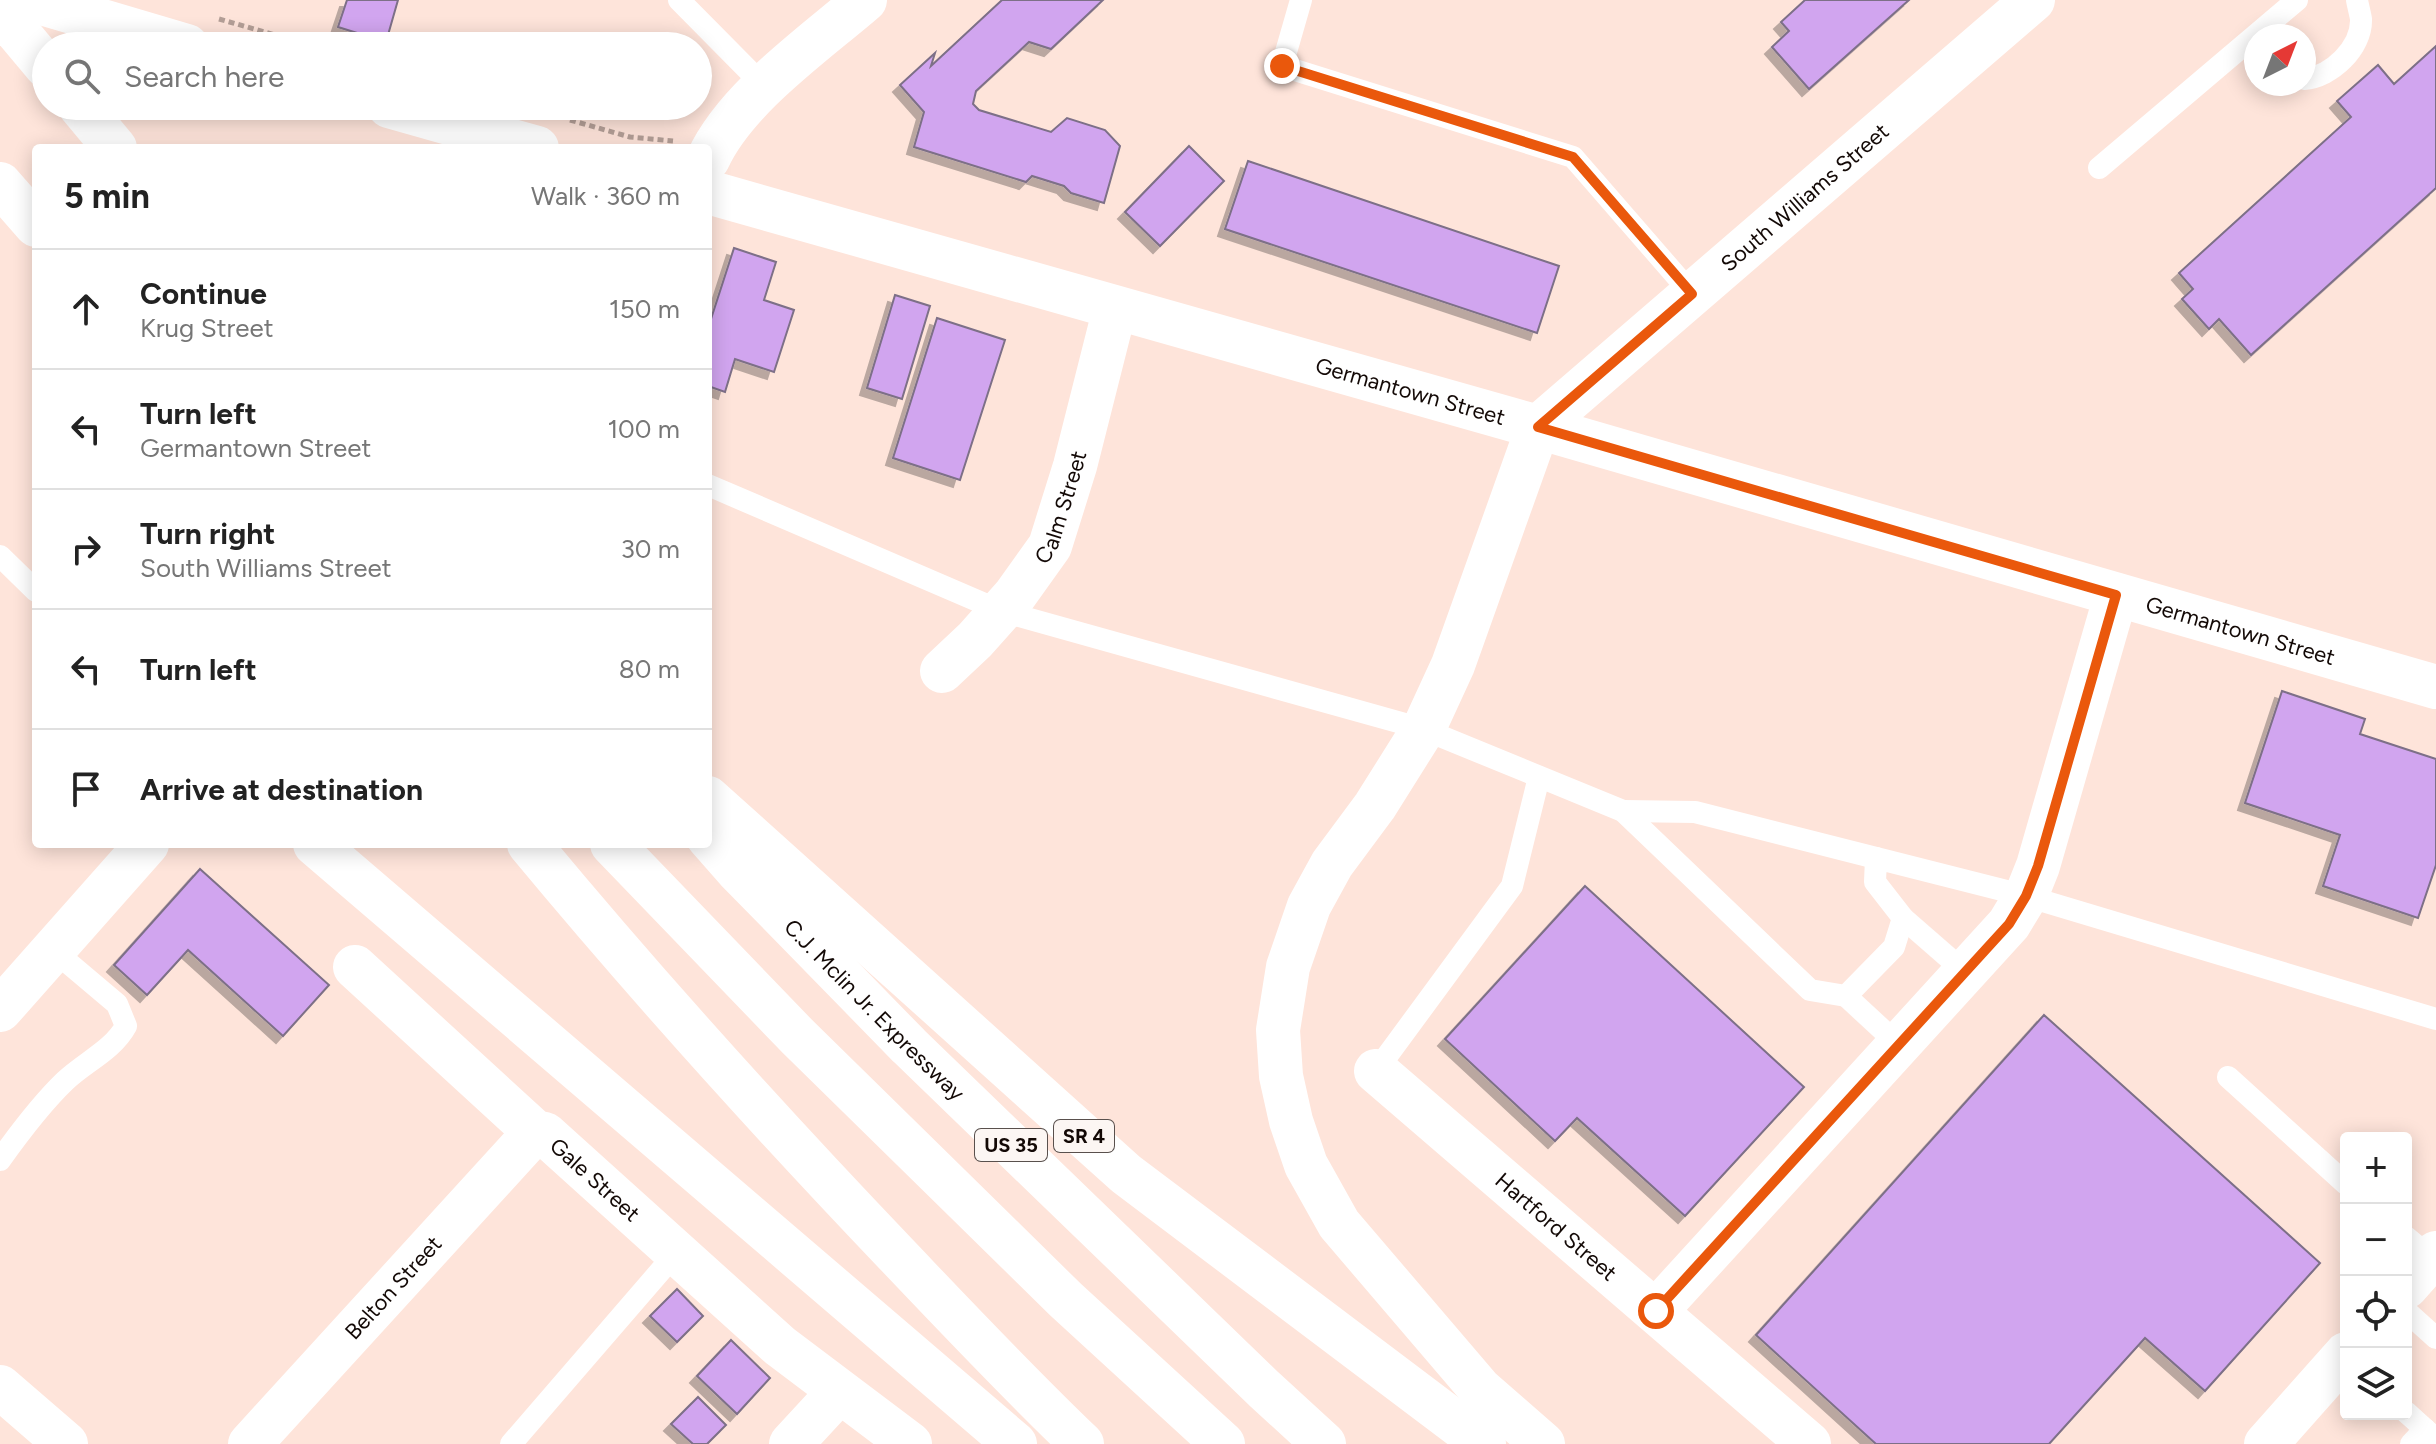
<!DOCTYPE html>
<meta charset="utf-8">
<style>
:root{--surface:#fff;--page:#f2f2f2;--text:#222;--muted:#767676;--line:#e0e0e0}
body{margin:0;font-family:Figtree,sans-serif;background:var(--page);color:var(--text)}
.controls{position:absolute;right:24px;bottom:24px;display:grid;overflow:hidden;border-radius:8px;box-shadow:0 4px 20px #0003}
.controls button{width:72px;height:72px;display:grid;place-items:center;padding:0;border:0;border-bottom:2px solid var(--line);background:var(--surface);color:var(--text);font:40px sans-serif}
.compass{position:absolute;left:2244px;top:24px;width:72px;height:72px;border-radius:50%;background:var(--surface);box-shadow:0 4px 20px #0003;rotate:42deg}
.stop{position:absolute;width:24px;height:24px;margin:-18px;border:6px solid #ea580c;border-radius:50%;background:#fff}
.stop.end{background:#ea580c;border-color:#fff;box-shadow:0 2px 8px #0008}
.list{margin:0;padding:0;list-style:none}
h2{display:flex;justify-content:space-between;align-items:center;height:104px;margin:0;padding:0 32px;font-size:34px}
h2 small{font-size:26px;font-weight:400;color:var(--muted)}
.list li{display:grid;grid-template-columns:52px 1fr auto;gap:24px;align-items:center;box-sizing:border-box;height:120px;padding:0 32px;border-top:2px solid var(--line)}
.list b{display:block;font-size:30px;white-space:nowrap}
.list p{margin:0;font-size:26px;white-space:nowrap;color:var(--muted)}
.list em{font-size:26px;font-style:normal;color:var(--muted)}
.icon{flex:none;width:44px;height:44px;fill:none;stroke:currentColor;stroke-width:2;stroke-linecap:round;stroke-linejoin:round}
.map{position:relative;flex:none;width:2436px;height:1444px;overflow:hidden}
.search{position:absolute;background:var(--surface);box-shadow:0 4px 20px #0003;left:32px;top:32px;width:680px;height:88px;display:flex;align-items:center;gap:20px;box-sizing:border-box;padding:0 28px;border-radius:44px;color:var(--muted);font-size:30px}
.panel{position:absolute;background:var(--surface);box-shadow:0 4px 20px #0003;left:32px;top:144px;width:680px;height:704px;border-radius:8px}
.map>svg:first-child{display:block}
.building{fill:#d1a5ef;stroke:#7d6f87;stroke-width:2;filter:url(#shadow)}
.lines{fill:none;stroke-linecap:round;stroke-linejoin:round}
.path{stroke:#b49f97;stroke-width:5;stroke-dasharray:6 4;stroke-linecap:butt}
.lane{stroke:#fff;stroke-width:22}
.street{stroke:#fff;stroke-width:44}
.secondary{stroke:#fff;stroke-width:44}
.primary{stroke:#fff;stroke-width:44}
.highway{stroke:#fff;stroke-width:44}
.route{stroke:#ea580c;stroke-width:10}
.labels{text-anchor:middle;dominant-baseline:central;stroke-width:8;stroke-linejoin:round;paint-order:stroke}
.shield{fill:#fcf6f3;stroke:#59504d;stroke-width:2}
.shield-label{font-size:20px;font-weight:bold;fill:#130906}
.street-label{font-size:22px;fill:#130906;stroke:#fcf6f3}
</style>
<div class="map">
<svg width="2436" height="1444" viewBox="0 0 2436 1444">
<defs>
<filter id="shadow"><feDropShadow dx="-7" dy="7" stdDeviation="0" flood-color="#0004"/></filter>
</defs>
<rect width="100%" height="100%" fill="#fee4da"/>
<g class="building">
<path d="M347,0h51l-12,42 -48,-15z"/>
<path d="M1002,0h101l-52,49 -22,-7 -53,49 -3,13 6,6 72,22 16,-14 38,12 15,16 -16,57 -33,-10 -7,-7 -32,-10 -6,6 -112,-35 10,-35 -24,-27 35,-32 -4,13z"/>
<path d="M1805,0h104l-100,89 -37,-42 17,-16 -8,-9z"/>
<path d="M2436,46v142l-185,167 -32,-36 -10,10 -27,-30 11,-10 -14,-16 172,-156 -14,-16 41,-36 16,19z"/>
<path d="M1189,146l35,35 -64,65 -35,-34z"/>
<path d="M1248,161l311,105 -22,67 -312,-104z"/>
<path d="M734,248l42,14 -12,38 30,10 -20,62 -39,-13 -10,33 -17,-6v-64h2z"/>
<path d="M895,295l35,11 -28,93 -35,-11z"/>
<path d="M937,318l68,22 -45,140 -67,-22z"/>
<path d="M2282,691l83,28 -5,15 76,25v106l-18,53 -95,-32 17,-51 -95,-32z"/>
<path d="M200,869l129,116 -46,51 -95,-86 -41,45 -33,-30z"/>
<path d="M1585,886l219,201 -119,129 -108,-98 -22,23 -110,-102z"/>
<path d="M2044,1015l276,248 -115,128 -60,-53 -96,106h-173l-120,-109z"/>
<path d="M677,1289l26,27 -26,26 -27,-26z"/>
<path d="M731,1340l39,38 -33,36 -40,-38z"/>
<path d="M698,1397l28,28 -19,19h-14l-22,-20z"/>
</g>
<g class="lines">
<g class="path">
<path d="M219,19l95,27"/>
<path d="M330,106l18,6"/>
<path d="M570,120l60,17 43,4"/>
</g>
<g class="lane">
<path d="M679,0l86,87"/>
<path d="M1301,0l-19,66 291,91 119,137"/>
<path d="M2304,79c27,-2 58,-31 57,-60 -1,-6 -3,-13 -4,-19"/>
<path d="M2099,168l198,-168"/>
<path d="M708,485l293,126 422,118 200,82 187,179 36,6 48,-49 9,-29 -28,-36 1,-24 150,38 410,123"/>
<path d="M0,556l36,35"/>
<path d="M1623,811l72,1 181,46"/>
<path d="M1903,918l62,54"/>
<path d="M1846,996l54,50"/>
<path d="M1376,1071l136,-185 27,-109"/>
<path d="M2228,1077l118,107"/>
<path d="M0,1160c20,-28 41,-56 65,-79 20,-19 48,-31 61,-55l-9,-22 -64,-54"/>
<path d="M2406,1237l25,21"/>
<path d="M2406,1311l30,27"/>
<path d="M2406,1412l30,27"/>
<path d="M511,1444l165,-191"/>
<path d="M2411,1444l14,-15"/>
</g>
<g class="street">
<path id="s1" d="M1538,427l495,-427"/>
<path id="s2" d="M942,671l33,-31 40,-45 35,-49 25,-80 40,-158"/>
<path id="s3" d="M355,967l180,165 10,2 235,212 130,98"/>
<path id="s4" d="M1376,1071l433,373"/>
<path d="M2406,1287l30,-34"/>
<path d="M1656,1311l353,-387 17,-28 12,-30 78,-271"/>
<path d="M0,1387l66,57"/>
<path id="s5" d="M250,1444l285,-312"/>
<path d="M791,1444l48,-52"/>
<path d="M2266,1444l80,-90"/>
</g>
<g class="secondary">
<path d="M708,159c28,-61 106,-115 157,-159"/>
<path d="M0,1010l147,-166"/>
</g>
<g class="primary">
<path d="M31,0l156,46"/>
<path d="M389,106l148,42"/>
<path id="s6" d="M708,192l830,235 898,260"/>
</g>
<g class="highway">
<path d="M0,11l46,55"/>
<path d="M80,106l35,42"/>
<path d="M0,184l36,41"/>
<path d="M1538,427l-85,238 -29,63 -49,78 -43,58 -23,42 -21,61 -10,63 3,46 10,45 15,44 33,59 141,165 63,55"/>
<path d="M708,798l418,376 358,270"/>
<path id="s7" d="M708,837l29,33 172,176 355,343 60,55"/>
<path d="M315,844l700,600"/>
<path d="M529,844c117,141 241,278 367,410 61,64 122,129 186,190"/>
<path d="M612,844l185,192 269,264 157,144"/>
</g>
</g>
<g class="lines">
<path class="route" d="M1282,66l291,91 119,137 -154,133 578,168 -78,271 -12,30 -17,28 -353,387"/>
</g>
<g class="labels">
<g class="shield">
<rect x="1054" y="1120" width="60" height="32" rx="6"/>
<rect x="975" y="1129" width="72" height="32" rx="6"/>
</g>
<g class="shield-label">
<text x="1084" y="1136">SR 4</text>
<text x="1011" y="1145">US 35</text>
</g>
<g class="street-label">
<text stroke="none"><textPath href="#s1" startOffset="352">South Williams Street</textPath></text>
<text stroke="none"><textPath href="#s6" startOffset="730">Germantown Street</textPath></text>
<text stroke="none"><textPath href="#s2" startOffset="206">Calm Street</textPath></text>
<text stroke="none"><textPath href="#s6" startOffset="1594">Germantown Street</textPath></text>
<text stroke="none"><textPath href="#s7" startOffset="240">C.J. Mclin Jr. Expressway</textPath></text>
<text stroke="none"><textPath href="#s3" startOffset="322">Gale Street</textPath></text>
<text stroke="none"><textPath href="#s4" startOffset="238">Hartford Street</textPath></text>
<text stroke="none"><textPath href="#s5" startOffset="212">Belton Street</textPath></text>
</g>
</g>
</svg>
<div class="controls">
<button>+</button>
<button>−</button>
<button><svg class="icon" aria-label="locate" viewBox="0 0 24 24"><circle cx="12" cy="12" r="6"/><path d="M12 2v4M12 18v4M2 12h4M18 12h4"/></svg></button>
<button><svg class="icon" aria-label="layers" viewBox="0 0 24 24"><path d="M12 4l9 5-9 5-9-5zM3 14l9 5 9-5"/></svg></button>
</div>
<svg class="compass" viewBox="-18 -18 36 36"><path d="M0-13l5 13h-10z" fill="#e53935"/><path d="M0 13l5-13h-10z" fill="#767676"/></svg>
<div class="stop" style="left:1656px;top:1311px"></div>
<div class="stop end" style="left:1282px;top:66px"></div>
<div class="search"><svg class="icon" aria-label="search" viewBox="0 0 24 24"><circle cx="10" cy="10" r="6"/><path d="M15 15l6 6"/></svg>Search here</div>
<section class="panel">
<h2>5 min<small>Walk · 360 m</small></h2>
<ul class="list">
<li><svg class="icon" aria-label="ahead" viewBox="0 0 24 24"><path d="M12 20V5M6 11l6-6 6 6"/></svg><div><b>Continue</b><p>Krug Street</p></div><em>150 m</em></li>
<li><svg class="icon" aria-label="left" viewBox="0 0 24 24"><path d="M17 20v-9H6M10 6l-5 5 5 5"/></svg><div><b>Turn left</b><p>Germantown Street</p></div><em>100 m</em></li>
<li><svg class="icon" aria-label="right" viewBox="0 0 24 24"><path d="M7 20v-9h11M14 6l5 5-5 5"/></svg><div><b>Turn right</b><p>South Williams Street</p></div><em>30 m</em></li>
<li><svg class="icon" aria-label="left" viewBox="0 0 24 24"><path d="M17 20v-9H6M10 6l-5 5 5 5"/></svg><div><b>Turn left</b></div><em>80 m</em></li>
<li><svg class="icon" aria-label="arrive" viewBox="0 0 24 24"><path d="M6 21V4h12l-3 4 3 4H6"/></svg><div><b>Arrive at destination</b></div></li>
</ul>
</section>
</div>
